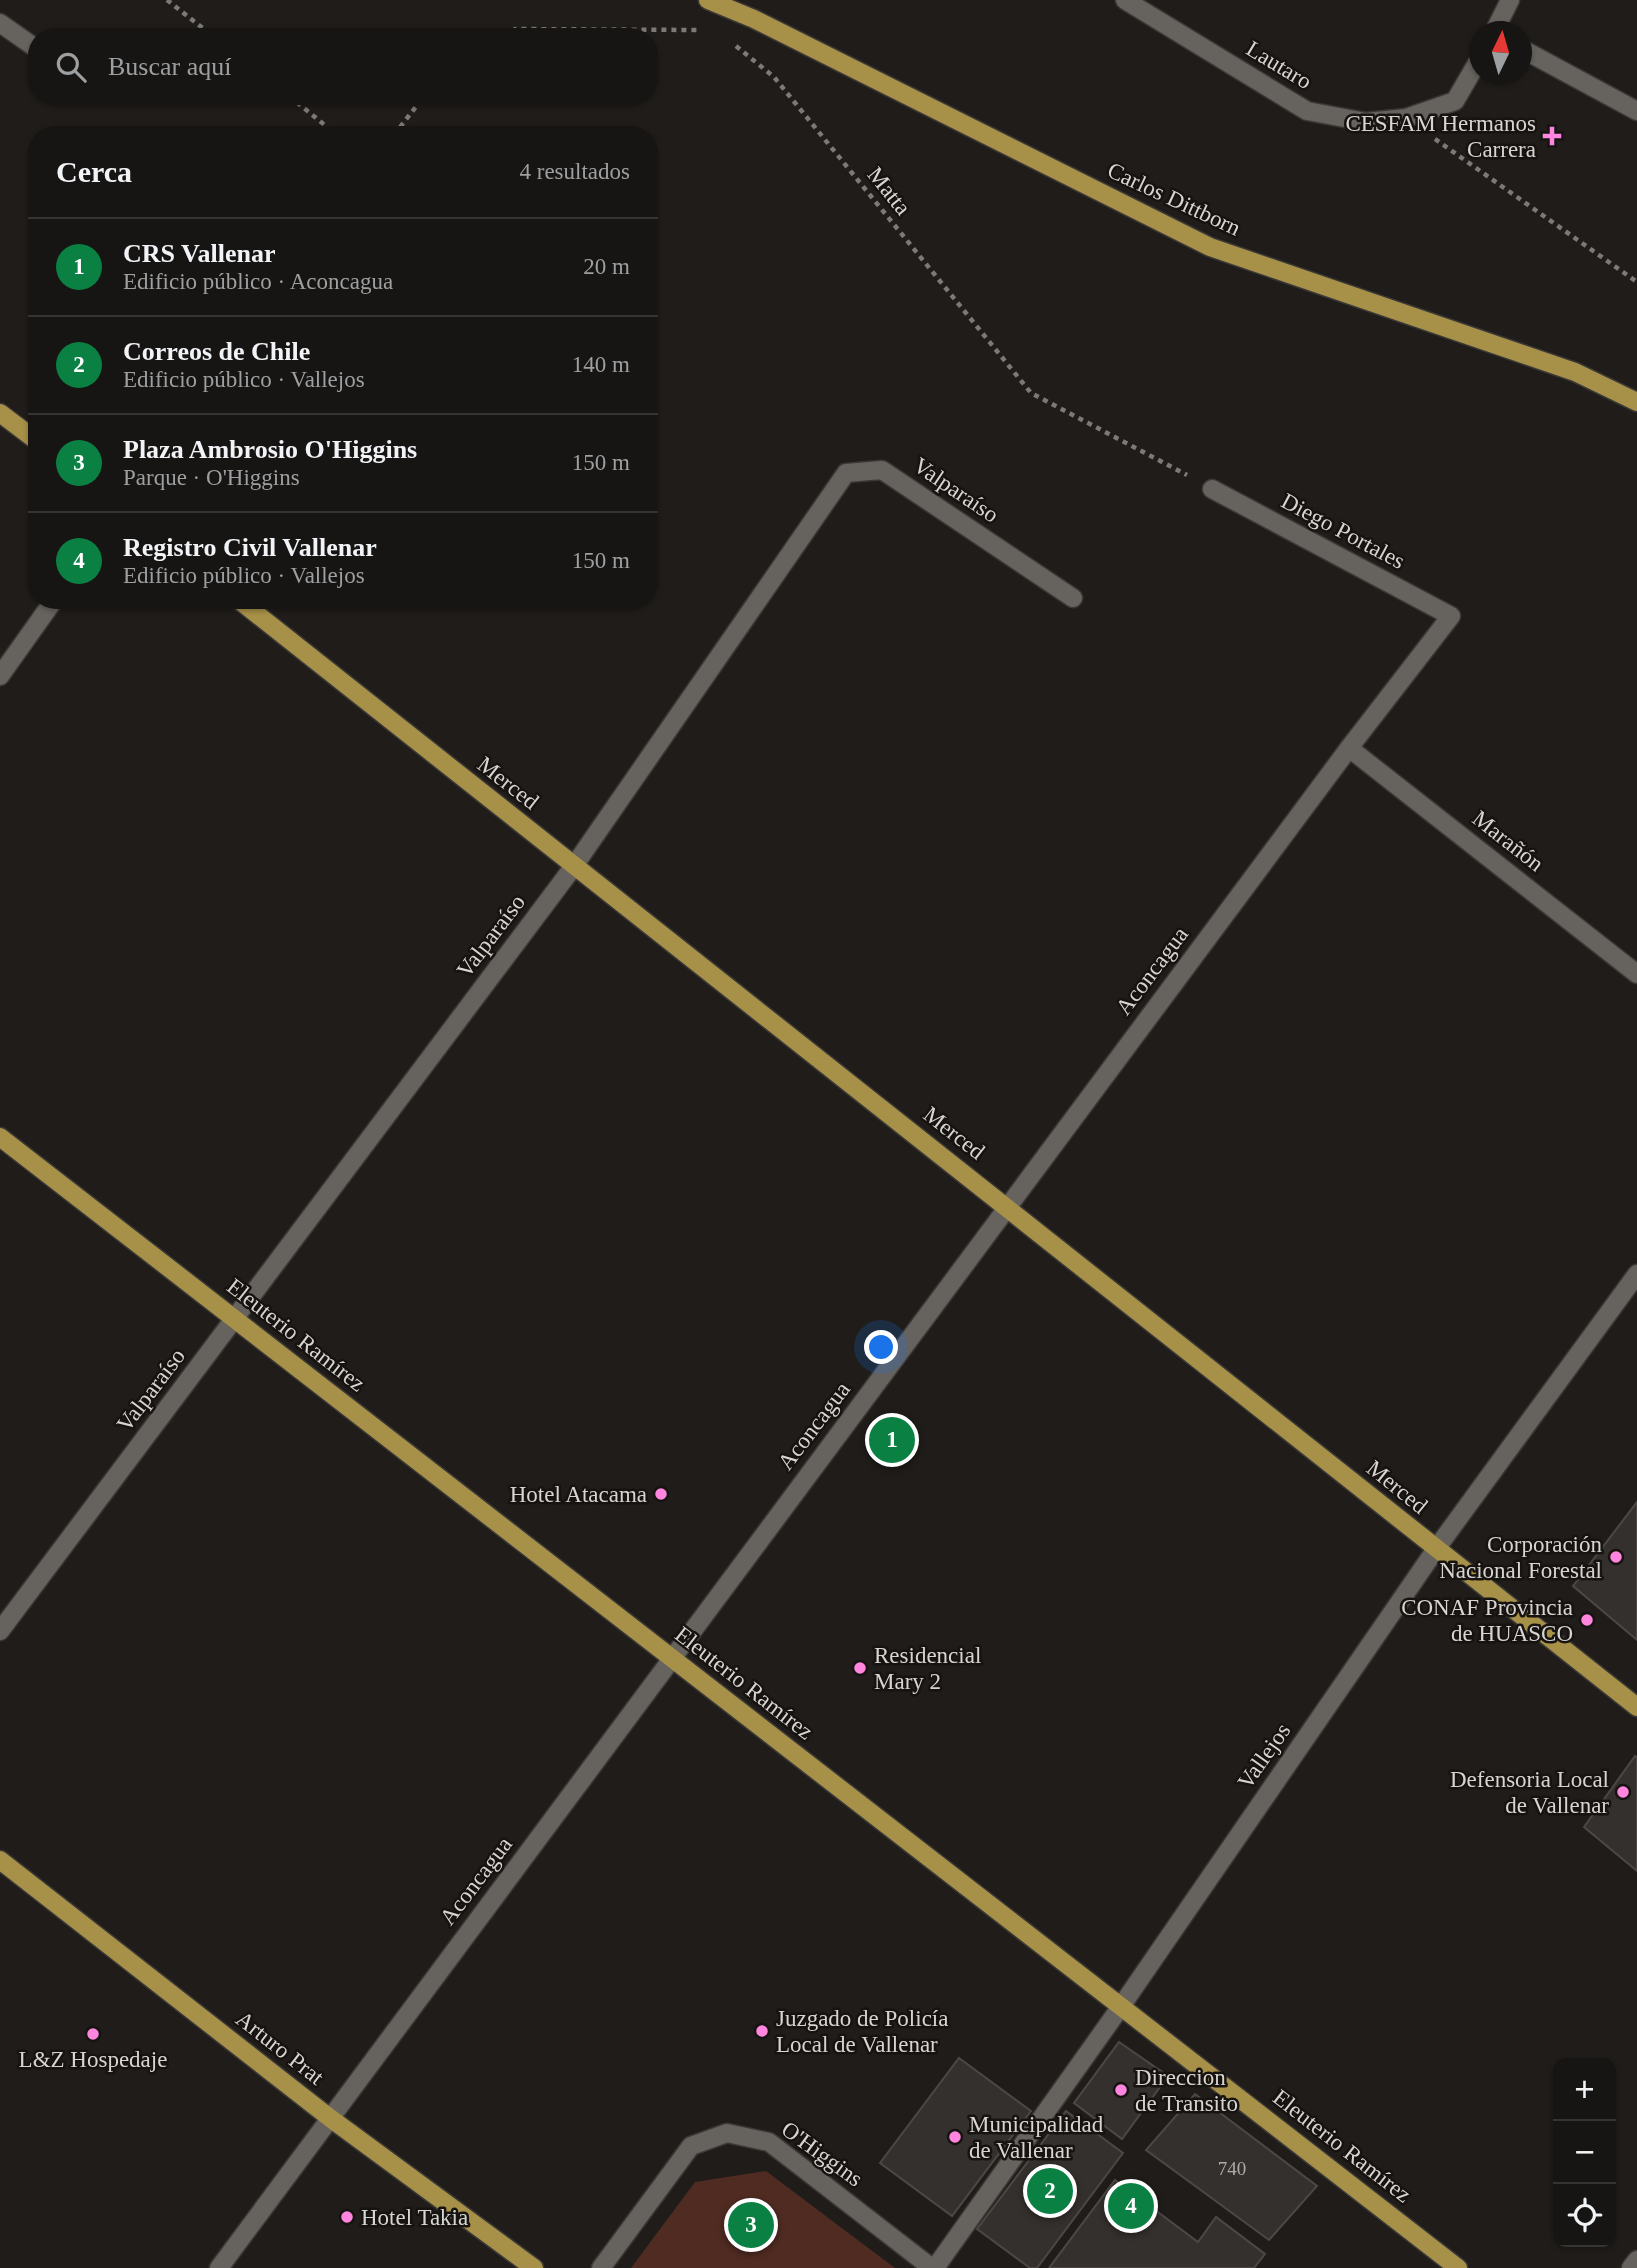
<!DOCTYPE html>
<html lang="es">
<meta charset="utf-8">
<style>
:root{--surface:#171513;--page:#201e1c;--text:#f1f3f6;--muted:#9e9fa0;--line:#363433;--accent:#0b8043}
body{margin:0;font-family:Georgia,serif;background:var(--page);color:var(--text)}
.controls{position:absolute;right:21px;bottom:21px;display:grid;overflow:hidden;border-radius:14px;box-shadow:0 2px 5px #0004}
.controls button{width:63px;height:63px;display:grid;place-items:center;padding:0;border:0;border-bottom:2px solid var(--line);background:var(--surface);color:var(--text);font:35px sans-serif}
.compass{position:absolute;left:1469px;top:21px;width:63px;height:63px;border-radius:50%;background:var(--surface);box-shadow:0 2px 5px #0004;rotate:5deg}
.you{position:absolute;left:882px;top:1348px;width:24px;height:24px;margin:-18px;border:5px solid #fff;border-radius:50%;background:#1a73e8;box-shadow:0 0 0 10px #1a73e833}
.badge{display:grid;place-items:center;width:46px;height:46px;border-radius:50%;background:var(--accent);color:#fff;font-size:23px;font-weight:700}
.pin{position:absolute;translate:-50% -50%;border:4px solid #fff;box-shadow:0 2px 7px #0006}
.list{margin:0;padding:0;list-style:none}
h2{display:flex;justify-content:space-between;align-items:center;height:91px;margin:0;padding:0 28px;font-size:30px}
h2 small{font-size:23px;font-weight:400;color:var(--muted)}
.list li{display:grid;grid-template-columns:46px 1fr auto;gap:21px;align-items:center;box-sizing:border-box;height:98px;padding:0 28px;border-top:2px solid var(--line)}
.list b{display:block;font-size:26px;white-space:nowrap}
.list p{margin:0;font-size:23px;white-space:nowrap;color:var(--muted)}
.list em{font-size:23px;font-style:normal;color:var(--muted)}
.icon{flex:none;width:38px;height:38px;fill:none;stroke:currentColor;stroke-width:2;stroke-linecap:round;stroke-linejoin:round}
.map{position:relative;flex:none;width:1637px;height:2268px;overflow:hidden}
.search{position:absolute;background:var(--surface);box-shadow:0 2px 5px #0004;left:28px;top:28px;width:630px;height:77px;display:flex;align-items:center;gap:18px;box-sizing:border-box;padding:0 24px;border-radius:28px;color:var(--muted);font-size:26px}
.panel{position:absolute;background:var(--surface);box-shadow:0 2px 5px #0004;left:28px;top:126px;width:630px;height:483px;border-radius:28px}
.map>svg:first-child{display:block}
.green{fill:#502b22}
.building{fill:#34302d;stroke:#4d4845;stroke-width:2}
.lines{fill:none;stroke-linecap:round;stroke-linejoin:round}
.minor-casing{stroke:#3a3836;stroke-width:21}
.major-casing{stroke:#3a3836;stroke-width:21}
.path{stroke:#7c7976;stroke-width:4.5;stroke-dasharray:5 5;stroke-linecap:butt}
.minor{stroke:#66625e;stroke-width:18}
.major{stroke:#a79047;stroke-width:18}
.poi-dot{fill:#ff85df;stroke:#161310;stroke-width:2.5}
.labels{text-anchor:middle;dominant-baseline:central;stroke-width:5;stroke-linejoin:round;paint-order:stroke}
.number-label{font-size:19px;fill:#aeaca9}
.street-label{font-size:23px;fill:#d7d5d2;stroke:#161310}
.poi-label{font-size:23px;fill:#d7d5d2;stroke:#161310;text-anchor:end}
</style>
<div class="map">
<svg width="1637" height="2268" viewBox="0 0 1637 2268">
<rect width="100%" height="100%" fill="#1f1c19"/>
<path class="green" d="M766,2171l129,97h-264l64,-86z"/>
<g class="building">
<path d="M1637,1502v138l-64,-54z"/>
<path d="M1635,1756l2,1v114l-53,-44z"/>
<path d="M1119,2042l49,34 -46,63 -48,-36z"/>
<path d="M959,2058l72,53 -79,105 -72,-53z"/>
<path d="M1195,2094l122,92 -48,54 -123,-90z"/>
<path d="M1066,2111l57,42 -86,115h-7l-53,-39z"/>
<path d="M1115,2180l83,62 18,-25 49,37 -11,14h-205z"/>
</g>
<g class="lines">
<g class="minor-casing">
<g id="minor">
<path d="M1125,0l182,111 59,11 40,-4 49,-17 25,-43"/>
<path d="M0,23l37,26"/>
<path d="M1494,32l16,-32"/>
<path d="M1522,49l115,62"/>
<path d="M0,676l54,-76"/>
<path d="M1349,748l288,226"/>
<path d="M0,1631l574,-765 272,-393 36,-3 191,128"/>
<path d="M219,2268l1130,-1520 102,-132 -239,-127"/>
<path d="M601,2268l90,-122 36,-13 42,9 163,126"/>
<path d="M935,2268l187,-263 314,-456 201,-275"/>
<path d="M1631,2268l6,-8"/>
</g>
</g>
<g class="major-casing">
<g id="major">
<path d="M708,0l46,19 456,228 365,125 62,30"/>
<path d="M0,413l37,28"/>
<path d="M239,600l1398,1107"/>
<path d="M0,1137l1458,1131"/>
<path d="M0,1860l330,258 204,150"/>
</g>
</g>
<g class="path">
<path d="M167,0l47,37"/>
<path d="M504,37l11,-8 184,1"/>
<path d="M736,46l38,31 257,316 156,82"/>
<path d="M289,96l48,39"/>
<path d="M394,135l24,-31 10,-8"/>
<path d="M1435,139l202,143"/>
</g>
<use href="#minor" class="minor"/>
<use href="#major" class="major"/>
</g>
<g class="poi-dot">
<path d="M1548.5 125.5h7v7h7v7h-7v7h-7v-7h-7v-7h7z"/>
<circle cx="661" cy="1494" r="7"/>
<circle cx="1616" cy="1557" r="7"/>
<circle cx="1587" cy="1620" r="7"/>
<circle cx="860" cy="1668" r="7"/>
<circle cx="1623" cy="1792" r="7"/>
<circle cx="762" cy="2031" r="7"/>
<circle cx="93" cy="2034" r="7"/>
<circle cx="1121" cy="2090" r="7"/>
<circle cx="955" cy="2137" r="7"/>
<circle cx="347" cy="2217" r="7"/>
</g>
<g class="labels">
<g class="number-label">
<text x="1232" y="2168">740</text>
</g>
<g class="street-label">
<text transform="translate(1279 65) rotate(31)">Lautaro</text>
<text transform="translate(889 191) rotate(51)">Matta</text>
<text transform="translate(1174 199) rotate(25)">Carlos Dittborn</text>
<text transform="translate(956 490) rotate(34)">Valparaíso</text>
<text transform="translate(1343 531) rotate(28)">Diego Portales</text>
<text transform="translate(508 783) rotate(38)">Merced</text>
<text transform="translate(1508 841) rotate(38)">Marañón</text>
<text transform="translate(491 936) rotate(-53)">Valparaíso</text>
<text transform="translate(1152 971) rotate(-53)">Aconcagua</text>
<text transform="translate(954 1133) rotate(38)">Merced</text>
<text transform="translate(296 1335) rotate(38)">Eleuterio Ramírez</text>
<text transform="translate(151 1390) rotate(-53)">Valparaíso</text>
<text transform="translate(814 1426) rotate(-53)">Aconcagua</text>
<text transform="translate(1397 1487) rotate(39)">Merced</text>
<text transform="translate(744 1683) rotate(38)">Eleuterio Ramírez</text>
<text transform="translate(1264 1756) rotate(-55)">Vallejos</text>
<text transform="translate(476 1881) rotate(-53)">Aconcagua</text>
<text transform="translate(280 2048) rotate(38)">Arturo Prat</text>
<text transform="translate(1342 2146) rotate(38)">Eleuterio Ramírez</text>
<text transform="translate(822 2154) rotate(36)">O'Higgins</text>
</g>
<g class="poi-label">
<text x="1536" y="123">CESFAM Hermanos<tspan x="1536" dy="26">Carrera</tspan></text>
<text x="647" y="1494">Hotel Atacama</text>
<text x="1602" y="1544">Corporación<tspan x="1602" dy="26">Nacional Forestal</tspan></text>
<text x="1573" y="1607">CONAF Provincia<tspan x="1573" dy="26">de HUASCO</tspan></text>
<text x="874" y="1655" text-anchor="start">Residencial<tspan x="874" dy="26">Mary 2</tspan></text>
<text x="1609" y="1779">Defensoria Local<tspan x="1609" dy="26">de Vallenar</tspan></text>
<text x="776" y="2018" text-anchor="start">Juzgado de Policía<tspan x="776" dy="26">Local de Vallenar</tspan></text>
<text x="93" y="2059" text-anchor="middle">L&amp;Z Hospedaje</text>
<text x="1135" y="2077" text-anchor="start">Direccion<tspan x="1135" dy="26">de Transito</tspan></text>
<text x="969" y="2124" text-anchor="start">Municipalidad<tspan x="969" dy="26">de Vallenar</tspan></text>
<text x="361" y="2217" text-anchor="start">Hotel Takia</text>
</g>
</g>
</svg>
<div class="controls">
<button>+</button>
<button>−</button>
<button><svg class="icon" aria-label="locate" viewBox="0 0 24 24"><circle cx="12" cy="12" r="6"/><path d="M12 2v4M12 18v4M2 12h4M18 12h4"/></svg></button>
</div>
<svg class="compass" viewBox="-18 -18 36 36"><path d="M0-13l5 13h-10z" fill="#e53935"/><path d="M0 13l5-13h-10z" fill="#9e9fa0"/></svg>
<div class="you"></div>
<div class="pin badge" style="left:892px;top:1440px">1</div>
<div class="pin badge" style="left:1050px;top:2191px">2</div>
<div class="pin badge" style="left:751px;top:2225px">3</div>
<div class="pin badge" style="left:1131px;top:2206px">4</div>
<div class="search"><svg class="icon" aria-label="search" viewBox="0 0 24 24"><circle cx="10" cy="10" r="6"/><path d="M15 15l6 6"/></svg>Buscar aquí</div>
<section class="panel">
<h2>Cerca<small>4 resultados</small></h2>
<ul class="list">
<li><span class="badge">1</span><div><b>CRS Vallenar</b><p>Edificio público · Aconcagua</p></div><em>20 m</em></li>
<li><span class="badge">2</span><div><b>Correos de Chile</b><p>Edificio público · Vallejos</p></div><em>140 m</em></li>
<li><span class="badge">3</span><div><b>Plaza Ambrosio O'Higgins</b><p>Parque · O'Higgins</p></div><em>150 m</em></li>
<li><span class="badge">4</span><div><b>Registro Civil Vallenar</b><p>Edificio público · Vallejos</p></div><em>150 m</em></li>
</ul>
</section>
</div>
